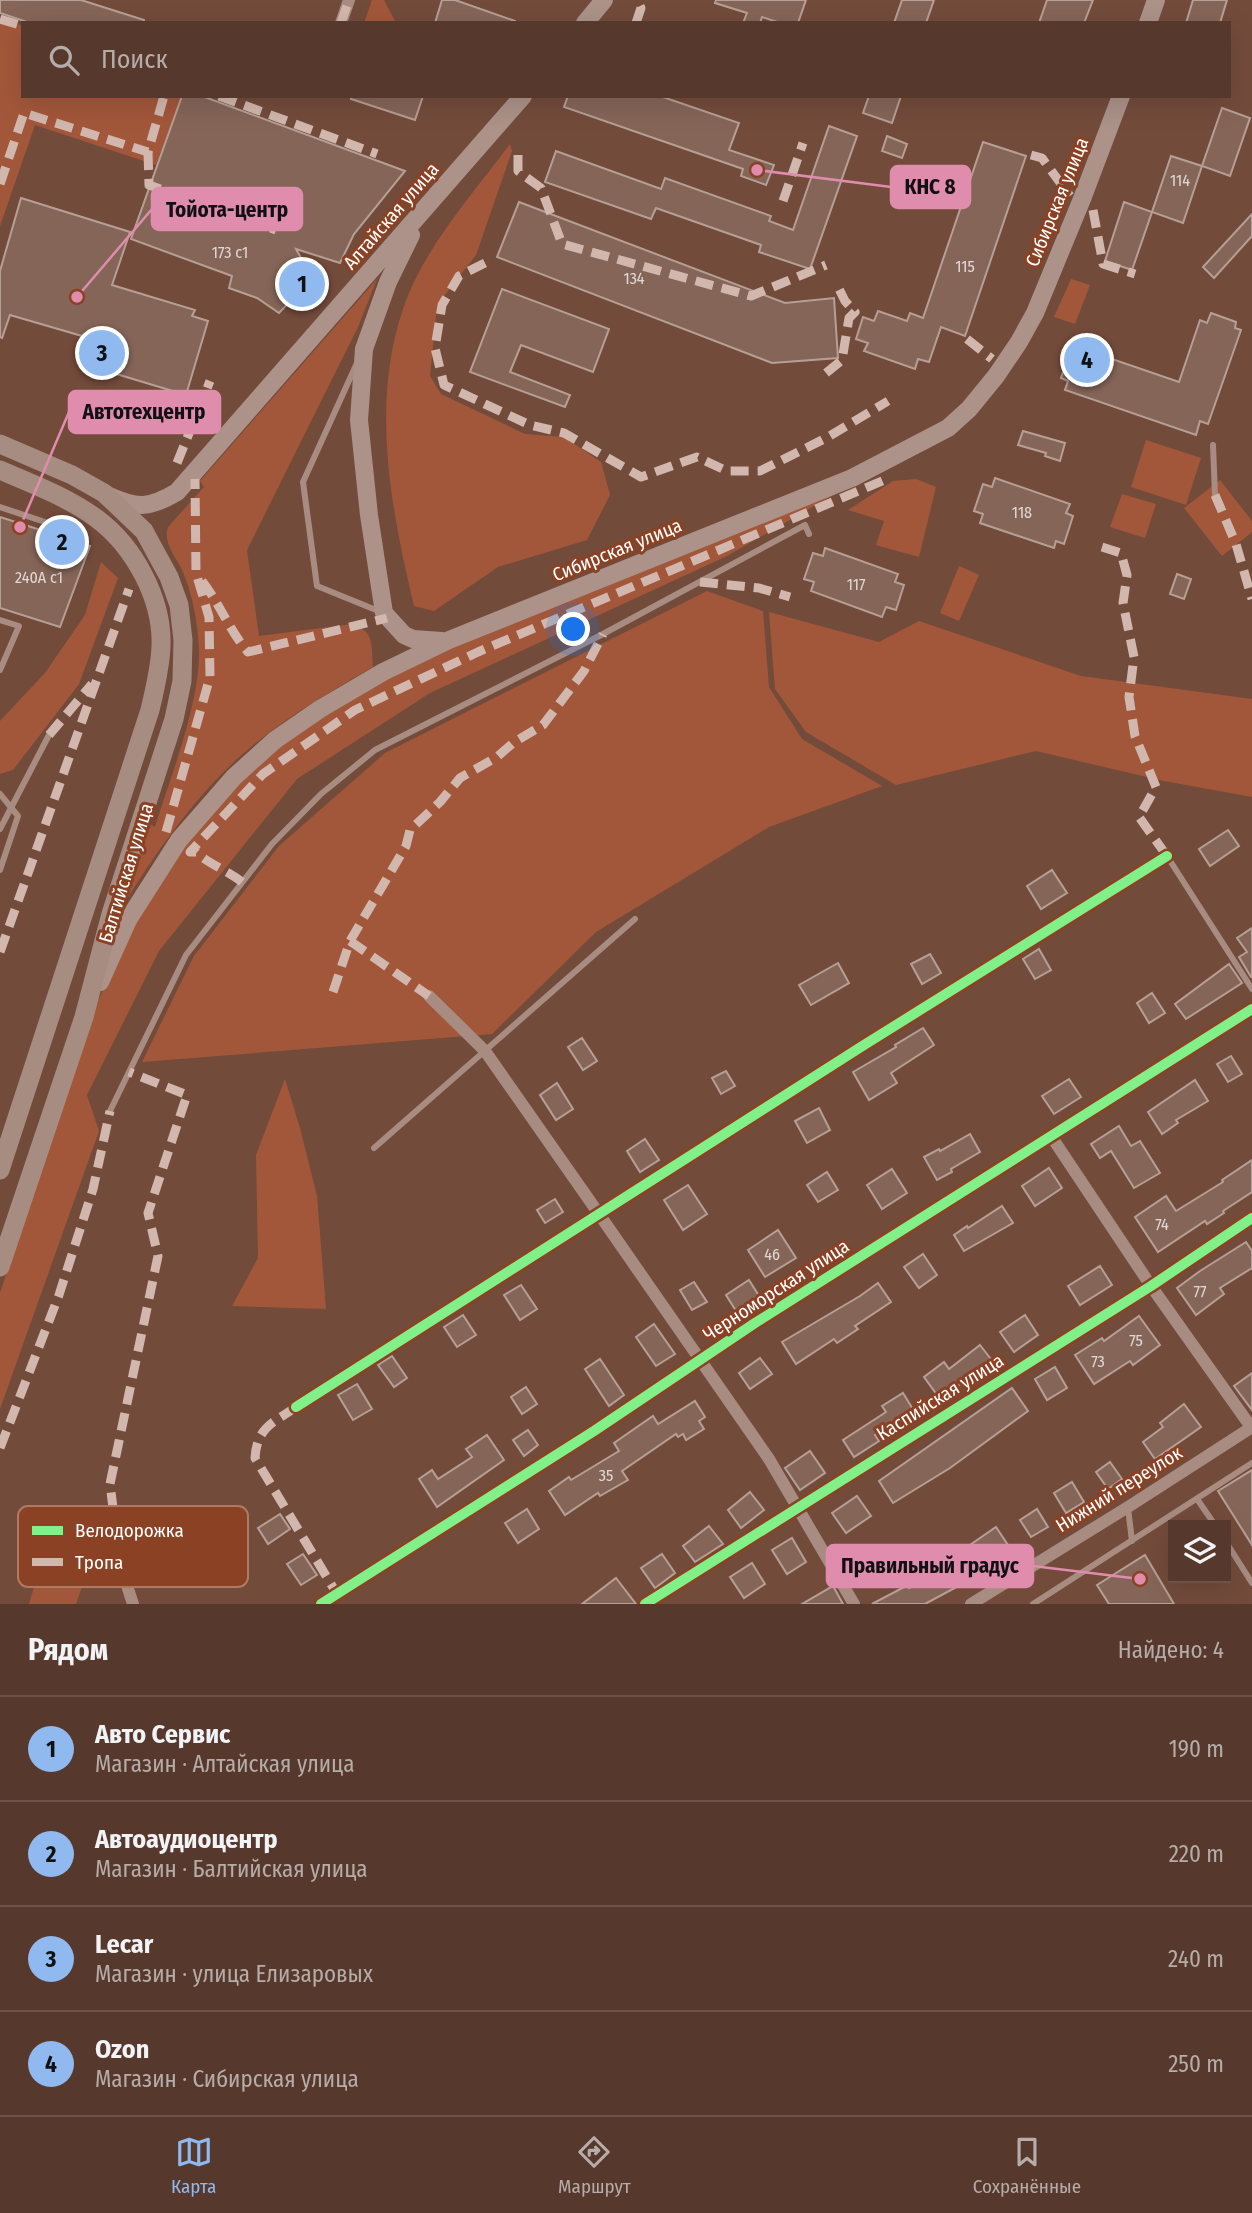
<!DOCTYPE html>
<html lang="ru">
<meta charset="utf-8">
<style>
:root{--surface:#56382c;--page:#5c3f34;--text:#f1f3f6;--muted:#b6aca9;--line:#6c5248;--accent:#90b9f0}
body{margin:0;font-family:"Fira Sans Condensed",sans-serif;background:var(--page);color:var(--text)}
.controls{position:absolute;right:21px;bottom:21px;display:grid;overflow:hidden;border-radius:0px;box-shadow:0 7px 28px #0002}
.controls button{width:63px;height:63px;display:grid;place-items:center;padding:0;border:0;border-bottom:2px solid var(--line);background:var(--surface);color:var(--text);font:35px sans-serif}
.you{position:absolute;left:574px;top:630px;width:24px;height:24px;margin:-18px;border:5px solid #fff;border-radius:50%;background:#1a73e8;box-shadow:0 0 0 10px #1a73e833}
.badge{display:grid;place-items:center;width:46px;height:46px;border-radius:50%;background:var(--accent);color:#111;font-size:23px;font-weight:700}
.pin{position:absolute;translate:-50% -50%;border:4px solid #fff;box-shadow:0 2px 7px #0006}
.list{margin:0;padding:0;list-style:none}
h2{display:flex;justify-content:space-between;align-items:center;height:91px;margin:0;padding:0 28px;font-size:30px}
h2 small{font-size:23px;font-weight:400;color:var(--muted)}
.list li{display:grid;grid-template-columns:46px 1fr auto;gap:21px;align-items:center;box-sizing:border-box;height:105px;padding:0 28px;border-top:2px solid var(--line)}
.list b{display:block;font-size:26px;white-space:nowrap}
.list p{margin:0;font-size:23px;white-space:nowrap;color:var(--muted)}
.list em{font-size:23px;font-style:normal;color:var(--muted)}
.icon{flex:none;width:38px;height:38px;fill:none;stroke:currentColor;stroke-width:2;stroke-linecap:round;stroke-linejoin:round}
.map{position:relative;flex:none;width:1252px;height:1604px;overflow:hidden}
.search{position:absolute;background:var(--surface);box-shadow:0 7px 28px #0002;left:21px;right:21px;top:21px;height:77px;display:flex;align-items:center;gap:18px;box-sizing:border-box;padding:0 24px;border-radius:0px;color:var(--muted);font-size:26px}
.sheet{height:511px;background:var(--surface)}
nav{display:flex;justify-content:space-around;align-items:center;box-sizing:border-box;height:98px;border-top:2px solid var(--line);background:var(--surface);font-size:19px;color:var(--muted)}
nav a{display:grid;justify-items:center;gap:4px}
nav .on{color:var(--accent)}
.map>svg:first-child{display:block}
.green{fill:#a3573a}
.building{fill:#856558;stroke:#b69f96;stroke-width:2}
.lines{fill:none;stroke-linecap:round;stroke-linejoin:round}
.service{stroke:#a88c82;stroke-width:6}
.minor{stroke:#a88c82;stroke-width:12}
.secondary{stroke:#ac9289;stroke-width:18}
.primary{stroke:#a68c81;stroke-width:19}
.quiet{stroke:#d1b7ad;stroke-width:9;stroke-dasharray:18 9;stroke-linecap:butt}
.cycleway-casing{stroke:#8b4123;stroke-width:15}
.cycleway{stroke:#82f089;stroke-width:10}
.labels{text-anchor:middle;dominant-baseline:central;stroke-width:6;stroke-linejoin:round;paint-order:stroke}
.number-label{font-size:16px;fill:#e0d8d5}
.street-label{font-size:19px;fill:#fff;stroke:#8b4123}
.key{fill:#8b4123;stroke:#ae7a65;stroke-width:2}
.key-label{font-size:19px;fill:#fff}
.leader{fill:none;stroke:#e08cad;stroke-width:2.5}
.callout-dot{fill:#e08cad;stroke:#8b4123;stroke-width:2.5}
.callout{fill:#e08cad;stroke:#e08cad;stroke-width:2.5}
.callout-label{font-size:21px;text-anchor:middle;font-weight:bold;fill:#111}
</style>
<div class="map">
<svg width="1252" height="1604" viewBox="0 0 1252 1604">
<rect width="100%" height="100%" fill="#734b3b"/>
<g class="green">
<path d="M372,0h12l12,23h-32z"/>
<path d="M0,19l23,7v70h159l-26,69 -121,-40 -35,101z"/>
<path d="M510,144l2,7 -36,104 -39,50 -7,71 11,18 84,40 39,3 37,25 9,33 -23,45 -89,27 -64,44 -20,-5c-24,-101 -46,-213 -5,-313 23,-54 66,-102 101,-149z"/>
<path d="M377,279l-19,48 -111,223 12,86 94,-12c22,8 18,22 20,43 -42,24 -83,48 -121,79 -53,44 -94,103 -130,161l26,-84 7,4c16,-52 45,-123 44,-177 -1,-26 -6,-54 -16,-78 -6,-14 -21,-30 -15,-45l36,-40 -4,-6z"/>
<path d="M1071,279l19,6 -15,39 -21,-7z"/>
<path d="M1146,440l55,18 -15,47 -55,-18z"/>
<path d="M916,479l20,8 -17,70 -43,-12 8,-24 -36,-11 45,-29z"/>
<path d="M1220,480l32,41v11l-30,24 -38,-48z"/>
<path d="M835,494l-108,62 -297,137 -133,86 -138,172 -72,144 12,36 -99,278v-116l85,-260 43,-104 50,-81 91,-96 55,-40 101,-55z"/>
<path d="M1122,494l34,10 -11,34 -35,-11z"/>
<path d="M101,562l17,16 -39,106 -66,86 -13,4v-53l45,-48 40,-58z"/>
<path d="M959,566l20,9 -20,46 -19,-8z"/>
<path d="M707,591l56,20 6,76 33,52 80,47 -113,41 -173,105 -104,102 -350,28 52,-106 85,-110 106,-93z"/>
<path d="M769,612l110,30 40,-21 162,55 171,23v98l-88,-16 -128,-30 -140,34 -90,-53 -31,-43z"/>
<path d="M285,1079l15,49 17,68 9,113 -94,-3 26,-48 -2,-103z"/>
<path d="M53,1523l29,13 1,48 -7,20h-47z"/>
</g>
<g class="building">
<path d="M0,0h81l63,20v3h-114l-30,-10z"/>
<path d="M442,0h13l60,21v2h-80z"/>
<path d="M716,0h90l-8,23h-18l-18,-6 -2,6h-17l4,-10 -32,-10z"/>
<path d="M902,0h32l-8,23h-32z"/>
<path d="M1047,0h46l-9,23h-45z"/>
<path d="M1193,0h34l-7,23h-34z"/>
<path d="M182,96h20l203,75 -51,63 -14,29 -44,-14 16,29 -33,35 -22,-15 -28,-10 3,-12 -101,-37z"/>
<path d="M351,96h72l-8,24 -64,-21z"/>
<path d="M568,96h92l79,27 -10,27 45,15 -8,20 -25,-9 2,-7 -179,-62z"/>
<path d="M869,96h32l-9,27 -29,-10z"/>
<path d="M1222,108l28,10 -20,58 -28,-10z"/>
<path d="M829,126l28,10 -47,133 -51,-17 2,-7 -105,-37 -5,11 -106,-37 11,-31 105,38 4,-11 106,38 -2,5 24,9z"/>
<path d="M887,136l20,8 -5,14 -20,-7z"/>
<path d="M983,142l43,14 -61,180 -24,-9 -12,35 -11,-3 -3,10 -51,-18 4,-8 -12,-4 7,-22 11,4 4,-10 29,10 3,-8 13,5z"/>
<path d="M1171,156l31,10 -19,57 -31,-11z"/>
<path d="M21,198l109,34 -18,53 83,25 -3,6 16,5 -22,74 -96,-29 9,-25 -89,-26 -8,23 -2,-1v-66z"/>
<path d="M519,202l266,101 49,-5 4,60 -66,5 -275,-106z"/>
<path d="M1124,202l28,10 -20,58 -27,-9z"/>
<path d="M1252,214v22l-38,42 -11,-11z"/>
<path d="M502,289l107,40 -16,43 -72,-27 -11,27 60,23 -5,12 -95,-35z"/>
<path d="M1211,313l25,9 -1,6 6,2 -33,94 -8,-3 -4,14 -131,-45 3,-9 -7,-3 8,-23 8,3 3,-10 99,34 21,-62 7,3z"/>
<path d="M1023,431l42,12 -5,18 -15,-5 1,-3 -28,-8z"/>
<path d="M995,478l75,26 -4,9 7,3 -9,28 -8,-3 -2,7 -74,-25 3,-9 -9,-3 9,-27 9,3z"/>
<path d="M0,517l90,29 -30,81 -60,-19z"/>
<path d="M825,548l73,26 -3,8 9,3 -8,25 -10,-3 -4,10 -71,-26 3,-9 -10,-3 9,-26 10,3z"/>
<path d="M1177,574l14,5 -7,20 -14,-5z"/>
<path d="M1228,830l11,16 -29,20 -11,-17z"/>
<path d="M1052,870l15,23 -26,16 -14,-23z"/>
<path d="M1252,928v49h-1l-12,-20 8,-5 -10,-14z"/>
<path d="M1039,949l12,21 -16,9 -12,-20z"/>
<path d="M930,954l11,19 -19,11 -11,-20z"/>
<path d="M838,963l11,20 -38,22 -12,-20z"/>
<path d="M1229,964l13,19 -56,36 -11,-15z"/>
<path d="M1152,993l13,20 -16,10 -12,-20z"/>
<path d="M923,1028l11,17 -43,28 6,10 -28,17 -16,-28 43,-25 -1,-2z"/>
<path d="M582,1038l15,23 -14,9 -15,-23z"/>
<path d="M1231,1056l11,18 -14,8 -11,-18z"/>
<path d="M726,1071l9,15 -14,8 -9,-16z"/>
<path d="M1069,1079l12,18 -27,17 -12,-18z"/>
<path d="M1195,1080l13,21 -32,19 2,3 -16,11 -14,-22z"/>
<path d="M557,1083l16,26 -17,11 -16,-25z"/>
<path d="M819,1108l11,22 -23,13 -12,-22z"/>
<path d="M1119,1126l12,20 9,-5 20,32 -26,15 -23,-37 -11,7 -9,-14z"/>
<path d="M970,1134l10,18 -29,17 1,3 -15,8 -13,-23 15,-8 1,2z"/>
<path d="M645,1139l14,21 -19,12 -13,-21z"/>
<path d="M1252,1160v32l-29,19 1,2 -17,11 -2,-3 -47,31 -23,-35 31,-21 10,15 47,-29 -1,-2z"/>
<path d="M1049,1168l13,20 -27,18 -13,-20z"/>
<path d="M892,1169l15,24 -25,16 -15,-24z"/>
<path d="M827,1172l11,18 -20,12 -11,-17z"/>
<path d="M688,1185l19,29 -24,16 -19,-30z"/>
<path d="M555,1199l8,13 -18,11 -8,-13z"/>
<path d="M1002,1206l11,17 -49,28 -10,-16 13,-9 1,2z"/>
<path d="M778,1230l18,28 -31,19 -17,-27z"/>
<path d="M1246,1242l6,9v17l-32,20 4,6 -28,21 -19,-27 23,-17z"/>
<path d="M923,1254l14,21 -18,13 -15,-21z"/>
<path d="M1100,1266l12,19 -32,20 -12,-19z"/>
<path d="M749,1280l12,19 -23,15 -12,-19z"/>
<path d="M694,1282l13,20 -15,8 -12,-20z"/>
<path d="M878,1283l13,19 -36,24 3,3 -21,14 -3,-4 -38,25 -14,-22 78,-46z"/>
<path d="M521,1285l16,24 -17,11 -16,-25z"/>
<path d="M463,1315l13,20 -19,12 -13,-20z"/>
<path d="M1025,1315l13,20 -24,17 -14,-20z"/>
<path d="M1139,1316l21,29 -27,20 -3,-4 -36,23 -19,-29 27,-17 2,3z"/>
<path d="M654,1324l21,30 -19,12 -20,-29z"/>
<path d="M980,1345l14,18 -26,20 -2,-3 -26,19 -16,-22 20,-15 5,7z"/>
<path d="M392,1356l15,22 -13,9 -16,-22z"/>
<path d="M760,1358l12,16 -22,15 -11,-16z"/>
<path d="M600,1359l24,36 -15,11 -24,-37z"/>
<path d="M1055,1367l12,21 -20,12 -12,-21z"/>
<path d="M1252,1373v37l-18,-24z"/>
<path d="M357,1384l15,25 -19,11 -15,-25z"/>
<path d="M526,1387l11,17 -15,10 -11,-17z"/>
<path d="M1012,1388l16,23 -78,57 -57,35 -14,-22z"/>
<path d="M903,1393l11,18 -39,24 4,6 -25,16 -11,-17 43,-28 -4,-6z"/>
<path d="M695,1401l10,16 -6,4 5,8 -18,11 -3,-6 -5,3 -2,-3 -54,37 6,9 -28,16 -2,-3 -33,22 -16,-24 20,-14 2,3 48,-29 -5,-8 39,-27 5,8z"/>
<path d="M1184,1404l17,23 -46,32 -12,-17 20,-15 -3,-4z"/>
<path d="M528,1430l10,15 -14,11 -11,-16z"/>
<path d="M487,1435l17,25 -67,47 -18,-28 13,-9 6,9 34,-22 -6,-8z"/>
<path d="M810,1451l15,22 -25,17 -15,-22z"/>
<path d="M1110,1462l12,17 -14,10 -12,-17z"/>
<path d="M1252,1470v75l-34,-54z"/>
<path d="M1072,1482l12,20 -18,11 -12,-20z"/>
<path d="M750,1492l14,18 -23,18 -13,-18z"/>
<path d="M857,1496l14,20 -25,17 -14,-20z"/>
<path d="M527,1509l12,20 -21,14 -13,-20z"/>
<path d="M1037,1509l11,18 -17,10 -11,-17z"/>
<path d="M280,1514l10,15 -22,15 -10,-16z"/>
<path d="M709,1526l14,18 -28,18 -12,-16z"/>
<path d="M996,1527l12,18 -25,18 -13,-18z"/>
<path d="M792,1538l14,24 -19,12 -15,-24z"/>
<path d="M303,1554l14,21 -16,10 -14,-21z"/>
<path d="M662,1554l13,19 -20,15 -14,-20z"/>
<path d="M1145,1555l29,49h-65l-12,-19z"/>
<path d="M752,1563l13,21 -21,14 -14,-21z"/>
<path d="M953,1564l11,19 -39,21h-53l36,-19 1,3z"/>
<path d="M616,1578l20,26h-54z"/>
<path d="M833,1586l10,18h-41z"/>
</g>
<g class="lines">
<g class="service">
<path d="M357,363l-54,119 14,104 64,26"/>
<path d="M1213,445l2,50"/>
<path d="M0,507l51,17 29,13"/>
<path d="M0,620l19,6 -19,44"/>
<path d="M0,794l18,22 -18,54"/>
<path d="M0,829l49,-94"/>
<path d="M1167,856l85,133"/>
<path d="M110,1111l76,-156 86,-111 49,-50 54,-44 228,-116 202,-109 4,9"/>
<path d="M374,1148l261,-229"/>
<path d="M1197,1499l18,26"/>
<path d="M1128,1508l4,33"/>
<path d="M1226,1542l26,41"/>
<path d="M1033,1604l219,-141"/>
</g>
<g class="minor">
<path d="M341,23l8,-23"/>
<path d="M429,996l56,55 114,163 170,245 85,145"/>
<path d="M1051,1136l100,150 100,141"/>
<path d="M296,1407l568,-362 303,-189"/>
<path d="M120,1564l13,40"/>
<path d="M321,1604l273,-173 161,-108 497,-314"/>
<path d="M645,1604l506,-318 101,-68"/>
<path d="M971,1604l157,-97 124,-80"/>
</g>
<g class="secondary">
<path d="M585,23l19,-23"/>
<path d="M1148,23l8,-23"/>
<path d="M411,235l-23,47 -24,67 -5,71 10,95 15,98 20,22 9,4 29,2"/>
<path d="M109,496c29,13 41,12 68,-4l346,-396"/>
<path d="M100,982l28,-62 51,-80 55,-63 41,-37 45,-31 63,-37 66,-32 403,-162 96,-50 21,-19 27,-33 23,-34 16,-29 47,-114 39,-103"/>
</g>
<g class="primary">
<path d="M0,444l72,31 32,18 40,38 25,46 10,28 4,35 -1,41 -8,38 -63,195 -27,103 -84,250"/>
<path d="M0,470c33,14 67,27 96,48 38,28 67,81 65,129 -1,22 -6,42 -11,63l-150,460"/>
</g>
<g class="quiet">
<path d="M0,19l23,7"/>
<path d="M341,23l8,-23"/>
<path d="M636,23l5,-15 -4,-8"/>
<path d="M219,96l158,58"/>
<path d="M148,152l1,33 127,45"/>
<path d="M518,155v16l23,17 21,56 189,52 75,-31"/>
<path d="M1031,155l11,3 28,38"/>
<path d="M0,184l24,-71 124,39 16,-56"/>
<path d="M783,201l20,-58"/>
<path d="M1093,210l10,54 32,10"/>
<path d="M485,263l-26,13 -17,29 -7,43 9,37 86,40 34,8 77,44 56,-20 30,14h33l68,-34 60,-36"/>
<path d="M967,339l25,20"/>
<path d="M826,373l16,-13 7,-42 6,-6 -10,-11 -6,-12"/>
<path d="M177,463l33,-82"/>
<path d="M1215,495l21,49 16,55"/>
<path d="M1102,547l19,6 6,22 -4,28 11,54 -5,40 6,39 21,51 -17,30 28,39"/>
<path d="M202,581c18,23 27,49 46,71l139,-34"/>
<path d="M700,582l59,6 31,9"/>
<path d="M49,735l43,-51"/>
<path d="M166,832l44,-155 -1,-60 -13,-44 -1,-94"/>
<path d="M242,882c-15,-12 -32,-17 -46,-30h-6l73,-78 92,-64 123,-58 411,-174"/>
<path d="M350,941l79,55"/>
<path d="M0,952l129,-363"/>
<path d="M333,992l17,-51 56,-95 4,-16 30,-28 20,-24 37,-21 16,-14 30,-18 41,-54 19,-37"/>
<path d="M296,1407c-23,16 -39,20 -41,51l82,136"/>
<path d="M0,1448l59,-153 34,-106 17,-78"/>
<path d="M120,1564l-10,-80 48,-228 -10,-43 39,-118 -58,-23"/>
</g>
<g class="cycleway-casing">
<g id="cycleway">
<path d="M296,1407l568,-362 303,-189"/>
<path d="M321,1604l273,-173 161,-108 497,-314"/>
<path d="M645,1604l506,-318 101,-68"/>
</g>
</g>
<use href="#cycleway" class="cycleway"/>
</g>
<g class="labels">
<g class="number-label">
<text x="1180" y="180">114</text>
<text x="230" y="252">173 с1</text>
<text x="965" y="266">115</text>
<text x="634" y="278">134</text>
<text x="1022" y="512">118</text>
<text x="39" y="577">240А с1</text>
<text x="856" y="584">117</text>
<text x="1162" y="1224">74</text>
<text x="772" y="1254">46</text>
<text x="1200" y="1291">77</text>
<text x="1136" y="1340">75</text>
<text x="1098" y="1361">73</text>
<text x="606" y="1475">35</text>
</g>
<g class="street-label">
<text transform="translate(1057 202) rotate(-68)">Сибирская улица</text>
<text transform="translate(391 216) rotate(-49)">Алтайская улица</text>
<text transform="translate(617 550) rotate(-22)">Сибирская улица</text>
<text transform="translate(126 873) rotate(-73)">Балтийская улица</text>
<text transform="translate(776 1290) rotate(-33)">Черноморская улица</text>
<text transform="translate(940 1397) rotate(-32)">Каспийская улица</text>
<text transform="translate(1119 1489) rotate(-32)">Нижний переулок</text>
</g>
</g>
<rect x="18" y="1506" width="230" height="81" rx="10" class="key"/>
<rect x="32" y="1526" width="31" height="9" fill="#82f089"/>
<rect x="32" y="1558" width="31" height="8" fill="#d1b7ad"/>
<g class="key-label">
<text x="75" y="1537">Велодорожка</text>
<text x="75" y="1569">Тропа</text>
</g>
<path class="leader" d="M757 170L891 187M77 297L152 209M20 527L69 412M1140 1579L1033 1566"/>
<g class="callout-dot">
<circle cx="757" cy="170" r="7"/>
<circle cx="77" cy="297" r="7"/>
<circle cx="20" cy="527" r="7"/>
<circle cx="1140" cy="1579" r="7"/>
</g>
<g class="callout">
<rect x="891" y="166" width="79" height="42" rx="7"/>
<rect x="152" y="188" width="150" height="42" rx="7"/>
<rect x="69" y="391" width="151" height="42" rx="7"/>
<rect x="827" y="1545" width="206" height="42" rx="7"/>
</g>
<g class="callout-label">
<text x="930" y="194">КНС 8</text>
<text x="227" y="217">Тойота-центр</text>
<text x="144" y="419">Автотехцентр</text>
<text x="930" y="1573">Правильный градус</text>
</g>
</svg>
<div class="controls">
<button><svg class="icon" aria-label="layers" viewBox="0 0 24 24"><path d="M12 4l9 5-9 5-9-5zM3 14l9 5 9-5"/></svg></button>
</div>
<div class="you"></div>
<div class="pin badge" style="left:302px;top:284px">1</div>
<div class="pin badge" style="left:62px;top:542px">2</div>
<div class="pin badge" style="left:102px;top:353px">3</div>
<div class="pin badge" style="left:1087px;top:360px">4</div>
<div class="search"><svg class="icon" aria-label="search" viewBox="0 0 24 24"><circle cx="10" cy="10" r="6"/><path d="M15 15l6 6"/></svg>Поиск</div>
</div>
<section class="sheet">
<h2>Рядом<small>Найдено: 4</small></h2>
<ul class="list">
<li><span class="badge">1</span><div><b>Авто Сервис</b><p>Магазин · Алтайская улица</p></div><em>190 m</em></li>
<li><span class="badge">2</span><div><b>Автоаудиоцентр</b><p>Магазин · Балтийская улица</p></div><em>220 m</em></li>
<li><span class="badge">3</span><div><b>Lecar</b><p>Магазин · улица Елизаровых</p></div><em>240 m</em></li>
<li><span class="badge">4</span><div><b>Ozon</b><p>Магазин · Сибирская улица</p></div><em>250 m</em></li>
</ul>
</section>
<nav>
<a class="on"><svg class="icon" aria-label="map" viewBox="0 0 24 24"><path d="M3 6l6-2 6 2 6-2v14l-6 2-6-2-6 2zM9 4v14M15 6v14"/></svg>Карта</a>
<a><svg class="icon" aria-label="directions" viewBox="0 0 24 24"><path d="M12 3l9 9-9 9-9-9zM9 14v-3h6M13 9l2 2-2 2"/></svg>Маршрут</a>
<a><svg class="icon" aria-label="saved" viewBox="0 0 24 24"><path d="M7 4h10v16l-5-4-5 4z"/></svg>Сохранённые</a>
</nav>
